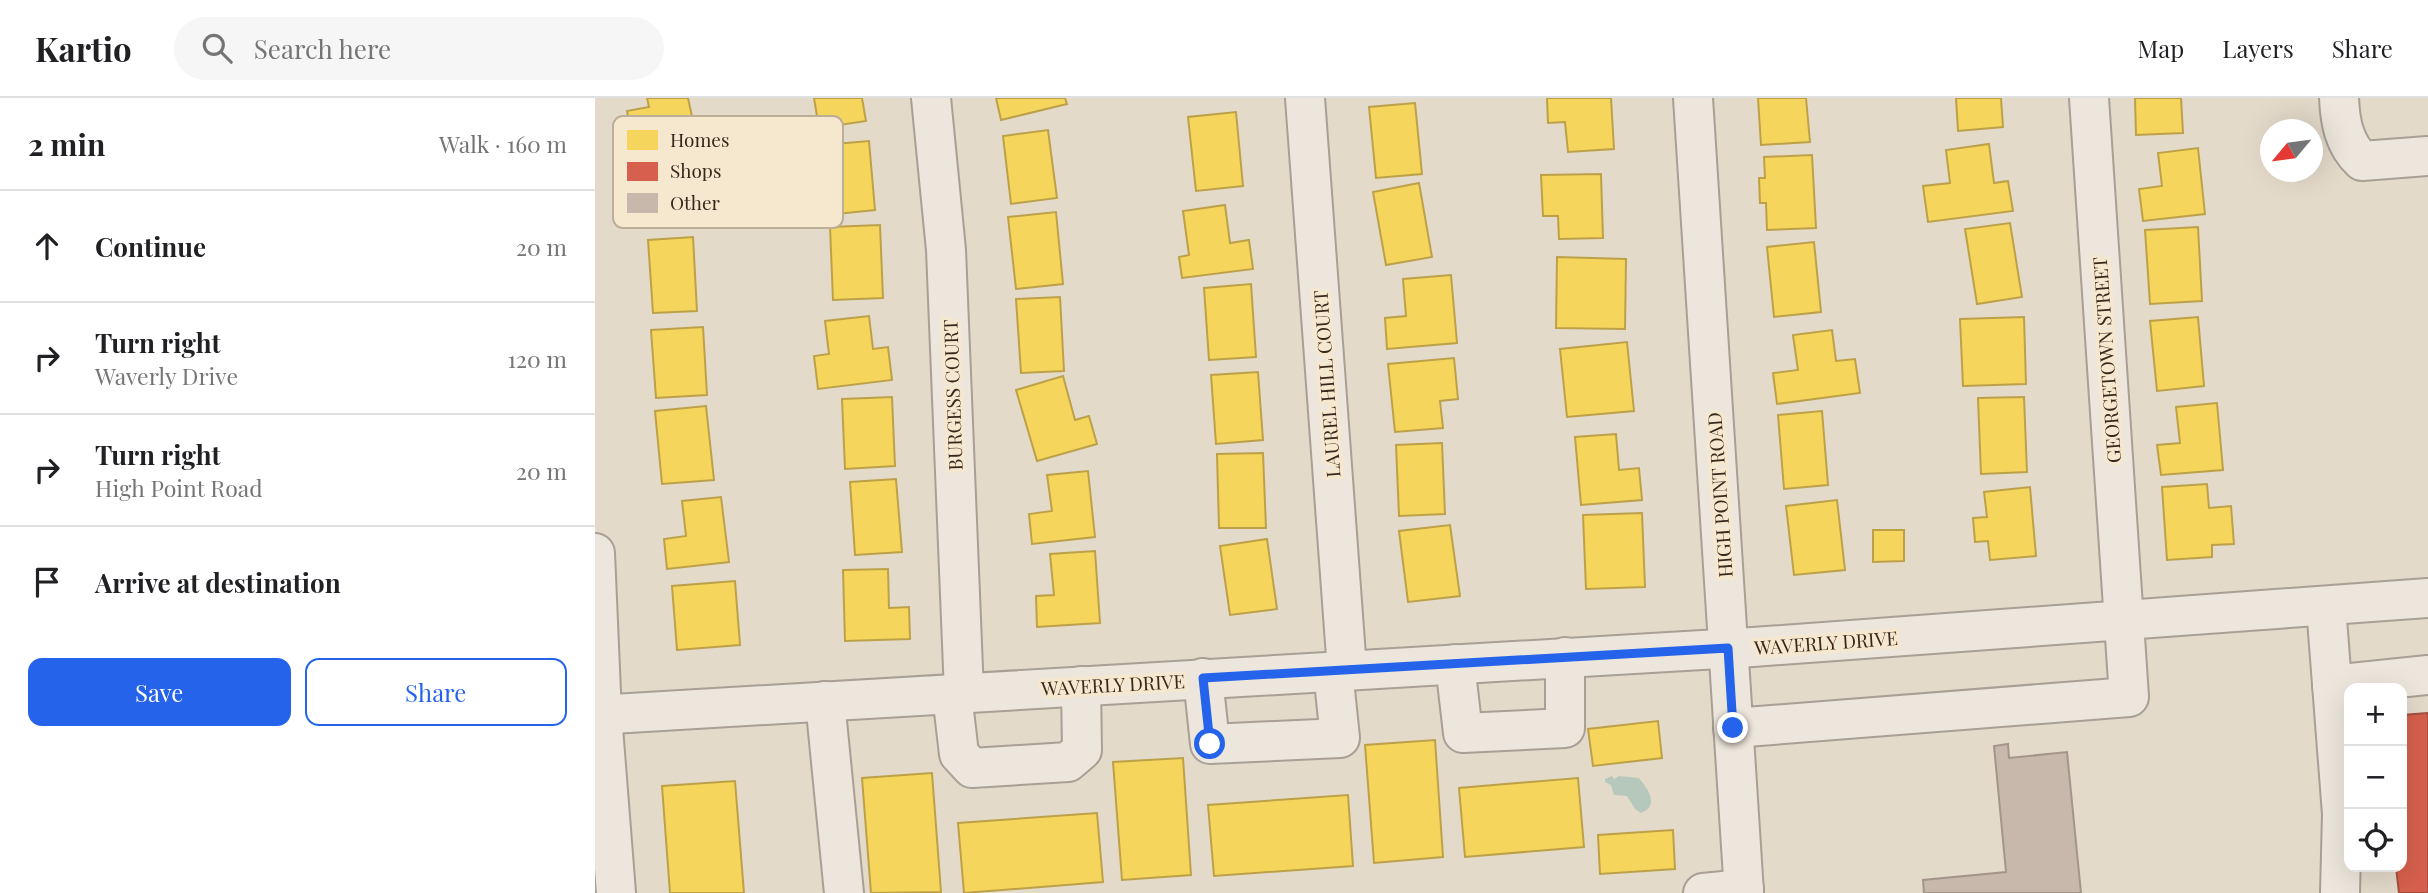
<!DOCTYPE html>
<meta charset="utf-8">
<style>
:root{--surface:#fff;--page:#f6f6f6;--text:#202124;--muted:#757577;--line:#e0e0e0;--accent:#2563eb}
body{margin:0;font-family:"Playfair Display",serif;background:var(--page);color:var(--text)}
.controls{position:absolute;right:21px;bottom:21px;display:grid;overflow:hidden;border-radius:14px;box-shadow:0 7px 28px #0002}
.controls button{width:63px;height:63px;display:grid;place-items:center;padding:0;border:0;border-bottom:2px solid var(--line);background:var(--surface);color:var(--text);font:35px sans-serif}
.compass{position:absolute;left:1665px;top:21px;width:63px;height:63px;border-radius:50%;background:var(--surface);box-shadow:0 7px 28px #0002;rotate:241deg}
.stop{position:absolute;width:21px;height:21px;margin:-16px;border:5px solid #2563eb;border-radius:50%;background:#fff}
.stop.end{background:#2563eb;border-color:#fff;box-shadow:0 2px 7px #0008}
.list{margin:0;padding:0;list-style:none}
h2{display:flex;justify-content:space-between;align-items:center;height:91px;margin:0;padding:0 28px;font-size:30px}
h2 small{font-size:23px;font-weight:400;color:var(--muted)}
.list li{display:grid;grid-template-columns:46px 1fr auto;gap:21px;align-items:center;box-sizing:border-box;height:112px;padding:0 28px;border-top:2px solid var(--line)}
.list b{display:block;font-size:26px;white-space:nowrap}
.list p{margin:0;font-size:23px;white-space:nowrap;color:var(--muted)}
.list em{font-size:23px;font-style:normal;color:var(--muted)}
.actions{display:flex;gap:14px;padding:21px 28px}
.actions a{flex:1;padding:16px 0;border:2px solid var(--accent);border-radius:14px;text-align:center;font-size:24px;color:var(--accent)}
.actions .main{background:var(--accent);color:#fff}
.icon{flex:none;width:38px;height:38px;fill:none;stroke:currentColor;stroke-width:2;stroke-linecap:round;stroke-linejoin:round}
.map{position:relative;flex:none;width:1833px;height:795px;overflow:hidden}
header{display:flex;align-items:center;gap:42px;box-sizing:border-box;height:98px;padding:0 35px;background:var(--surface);border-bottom:2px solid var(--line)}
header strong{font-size:33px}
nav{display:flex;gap:38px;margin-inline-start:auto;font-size:24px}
.search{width:490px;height:63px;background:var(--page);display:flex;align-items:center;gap:18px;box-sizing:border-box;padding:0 24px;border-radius:38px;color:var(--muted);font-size:26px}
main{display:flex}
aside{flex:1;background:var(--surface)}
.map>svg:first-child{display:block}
.water{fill:#b6c8bb}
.homes{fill:#f6d55c;stroke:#bda149;stroke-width:2}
.shops{fill:#d6604d;stroke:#a64f3e;stroke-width:2}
.building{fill:#c8b8ab;stroke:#a4958a;stroke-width:2}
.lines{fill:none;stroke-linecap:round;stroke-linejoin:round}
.minor-casing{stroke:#a99f94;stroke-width:42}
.minor{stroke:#ece6dc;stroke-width:38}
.route{stroke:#2563eb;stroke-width:9}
.labels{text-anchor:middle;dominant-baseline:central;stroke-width:7;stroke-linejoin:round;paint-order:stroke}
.street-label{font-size:19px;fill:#37271c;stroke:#f6e8cf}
.key{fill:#f6e8cf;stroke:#bdae99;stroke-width:2}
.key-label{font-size:19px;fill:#37271c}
</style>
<header>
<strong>Kartio</strong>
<div class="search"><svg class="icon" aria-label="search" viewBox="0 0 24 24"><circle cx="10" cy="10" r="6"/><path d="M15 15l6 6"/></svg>Search here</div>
<nav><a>Map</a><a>Layers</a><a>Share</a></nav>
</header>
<main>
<aside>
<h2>2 min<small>Walk · 160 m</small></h2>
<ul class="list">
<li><svg class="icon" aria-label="ahead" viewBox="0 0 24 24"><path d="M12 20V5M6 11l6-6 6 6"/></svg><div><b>Continue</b></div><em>20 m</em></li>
<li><svg class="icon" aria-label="right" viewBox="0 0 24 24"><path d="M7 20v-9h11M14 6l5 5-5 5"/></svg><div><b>Turn right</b><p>Waverly Drive</p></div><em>120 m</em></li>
<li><svg class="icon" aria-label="right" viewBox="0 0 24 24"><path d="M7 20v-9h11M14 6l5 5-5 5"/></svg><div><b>Turn right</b><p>High Point Road</p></div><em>20 m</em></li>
<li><svg class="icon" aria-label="arrive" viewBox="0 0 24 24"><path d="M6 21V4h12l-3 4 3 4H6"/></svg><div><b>Arrive at destination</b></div></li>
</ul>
<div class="actions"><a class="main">Save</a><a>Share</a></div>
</aside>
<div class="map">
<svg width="1833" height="795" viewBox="0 0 1833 795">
<rect width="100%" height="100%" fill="#e4daca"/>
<path class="water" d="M1017,678l2,3 5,-3 20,2c9,11 21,28 2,35l-6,-4 -8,-13 -13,-1 -3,-10 -6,-3v-3z"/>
<g class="homes">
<path d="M52,0h41l7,32 -61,12 -7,-31 22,-4z"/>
<path d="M219,0h48l4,23 -47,7z"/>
<path d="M401,0h69l2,6 -66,16z"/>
<path d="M952,0h64l3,51 -46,3 -3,-30 -17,1z"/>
<path d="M1163,0h48l4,44 -49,3z"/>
<path d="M1361,0h45l2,29 -45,4z"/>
<path d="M1540,0h46l2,35 -47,2z"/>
<path d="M820,5l7,71 -46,4 -7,-71z"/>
<path d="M641,14l7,74 -47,5 -8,-74z"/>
<path d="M453,32l9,68 -46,6 -8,-68z"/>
<path d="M274,43l6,69 -58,6 -6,-70z"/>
<path d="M1394,46l5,39 14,-2 5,30 -85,11 -5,-36 27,-3 -4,-33z"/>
<path d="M1603,50l7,66 -62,7 -4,-32 23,-3 -4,-33z"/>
<path d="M1217,57l4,73 -49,2 -1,-27h-6l-1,-25h6l-1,-21z"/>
<path d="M1006,76l2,64 -44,1 -1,-23h-15l-2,-41z"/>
<path d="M824,85l13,74 -46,8 -13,-73z"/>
<path d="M630,107l5,38 19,-3 4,29 -71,9 -3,-21 10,-2 -6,-44z"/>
<path d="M461,114l7,72 -47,5 -8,-72z"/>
<path d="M1415,125l12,74 -45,7 -12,-75z"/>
<path d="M285,127l3,73 -50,2 -3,-73z"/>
<path d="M1603,129l4,74 -52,3 -5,-74z"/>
<path d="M98,139l4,74 -44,2 -5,-73z"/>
<path d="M1219,144l7,70 -47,5 -7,-70z"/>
<path d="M962,159l69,2 -1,70 -69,-1z"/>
<path d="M856,177l6,68 -70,6 -2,-31 21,-2 -3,-37z"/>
<path d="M656,186l5,73 -47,3 -5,-72z"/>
<path d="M465,199l4,74 -43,2 -5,-74z"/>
<path d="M274,218l4,33 15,-2 4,33 -74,9 -4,-33 15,-2 -4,-33z"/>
<path d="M1429,219l2,67 -63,2 -3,-67z"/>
<path d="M1603,219l6,69 -47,5 -7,-70z"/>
<path d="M108,229l4,68 -51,3 -5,-68z"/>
<path d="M1237,232l4,31 19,-2 5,34 -83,11 -4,-31 25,-3 -5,-35z"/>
<path d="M1032,244l7,69 -67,6 -7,-68z"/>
<path d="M859,260l4,41 -18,2 3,27 -48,4 -7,-68z"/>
<path d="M663,274l5,68 -47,4 -5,-69z"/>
<path d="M468,278l12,44 14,-4 8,28 -60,17 -21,-71z"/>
<path d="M297,299l3,69 -50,3 -3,-70z"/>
<path d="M1429,299l3,75 -46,2 -3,-76z"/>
<path d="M1622,305l6,67 -62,5 -4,-30 23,-2 -4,-36z"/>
<path d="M111,308l8,74 -52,4 -7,-73z"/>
<path d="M1227,313l6,74 -44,4 -6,-74z"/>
<path d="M1021,336l3,36 20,-2 3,32 -61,5 -6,-68z"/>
<path d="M847,345l3,71 -46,2 -3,-71z"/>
<path d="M668,355l3,75h-47l-2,-74z"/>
<path d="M493,373l7,66 -63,7 -3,-30 23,-3 -5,-36z"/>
<path d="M301,381l6,73 -47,3 -5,-73z"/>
<path d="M1612,386l2,24 22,-2 3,38 -22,1v12l-45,3 -5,-73z"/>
<path d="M1435,389l6,69 -46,4 -2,-19 -13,1 -2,-24 14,-1 -3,-25z"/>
<path d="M126,399l8,65 -62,7 -3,-30 22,-3 -4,-35z"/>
<path d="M1242,402l8,70 -51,5 -8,-69z"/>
<path d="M1047,415l3,74 -59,2 -3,-74z"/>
<path d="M855,427l10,71 -52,6 -9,-71z"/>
<path d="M1278,432h31v31l-31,1z"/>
<path d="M672,441l10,70 -47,6 -10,-69z"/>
<path d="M500,453l5,72 -63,4 -1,-31 18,-1 -4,-41z"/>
<path d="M293,471l1,39 20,-1 1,32 -65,2 -2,-71z"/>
<path d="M140,483l5,64 -63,5 -5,-64z"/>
<path d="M1063,623l4,37 -69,8 -5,-37z"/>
<path d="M840,642l8,117 -69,6 -9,-118z"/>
<path d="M588,660l8,117 -69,5 -9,-118z"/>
<path d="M337,675l9,119 -70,1 -9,-115z"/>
<path d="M983,680l6,69 -119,10 -6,-69z"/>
<path d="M140,683l9,112h-74l-8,-107z"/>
<path d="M753,697l5,71 -139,10 -6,-71z"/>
<path d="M502,715l6,69 -139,11 -6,-70z"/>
<path d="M1078,732l2,39 -75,5 -2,-39z"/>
</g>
<path class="shops" d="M1833,615v180h-29l-3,-26h6v-152z"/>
<path class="building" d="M1413,646l1,14 58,-6 14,141h-157l-1,-13 83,-8 -12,-126z"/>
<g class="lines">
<g class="minor-casing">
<g id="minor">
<path d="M336,0l15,152 18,443"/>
<path d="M710,0l42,572"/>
<path d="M1098,0l51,795"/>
<path d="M1744,0c1,24 5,46 23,63l66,-5"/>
<path d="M0,455l7,162 14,178"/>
<path d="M1731,508l16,208 -2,79"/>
<path d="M860,566l8,69 102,-5v-71"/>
<path d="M608,580l7,66 130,-6 -7,-67"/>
<path d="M1737,587l96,-10"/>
<path d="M357,596l7,60 13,14 96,-6 14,-12 -1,-64"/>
<path d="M230,603l19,192"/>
<path d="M0,617l1158,-68 675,-49"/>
<path d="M1138,630l396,-31 -40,-599"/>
<path d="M1108,795l41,-4"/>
</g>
</g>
<use href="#minor" class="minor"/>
</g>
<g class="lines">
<path class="route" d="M615,646l-7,-66 525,-30 5,80"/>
</g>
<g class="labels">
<g class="street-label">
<text transform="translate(1511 262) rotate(-94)">GEORGETOWN STREET</text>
<text transform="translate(731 286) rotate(-94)">LAUREL HILL COURT</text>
<text transform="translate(357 297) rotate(-92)">BURGESS COURT</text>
<text transform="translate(1124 397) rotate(-94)">HIGH POINT ROAD</text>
<text transform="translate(1231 544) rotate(-4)">WAVERLY DRIVE</text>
<text transform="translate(518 586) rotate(-3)">WAVERLY DRIVE</text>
</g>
</g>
<rect x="18" y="18" width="230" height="112" rx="10" class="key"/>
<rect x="32" y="32" width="31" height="20" fill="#f6d55c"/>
<rect x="32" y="64" width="31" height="19" fill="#d6604d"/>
<rect x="32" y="95" width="31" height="20" fill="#c8b8ab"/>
<g class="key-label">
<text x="75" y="49">Homes</text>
<text x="75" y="80">Shops</text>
<text x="75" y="112">Other</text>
</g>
</svg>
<div class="controls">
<button>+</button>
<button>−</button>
<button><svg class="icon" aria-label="locate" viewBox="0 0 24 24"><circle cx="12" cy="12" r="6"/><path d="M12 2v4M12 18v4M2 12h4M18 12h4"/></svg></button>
</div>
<svg class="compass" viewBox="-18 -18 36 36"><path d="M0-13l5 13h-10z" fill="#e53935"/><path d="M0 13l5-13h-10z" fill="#757577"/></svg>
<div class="stop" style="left:615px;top:646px"></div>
<div class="stop end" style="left:1138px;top:630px"></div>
</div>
</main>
